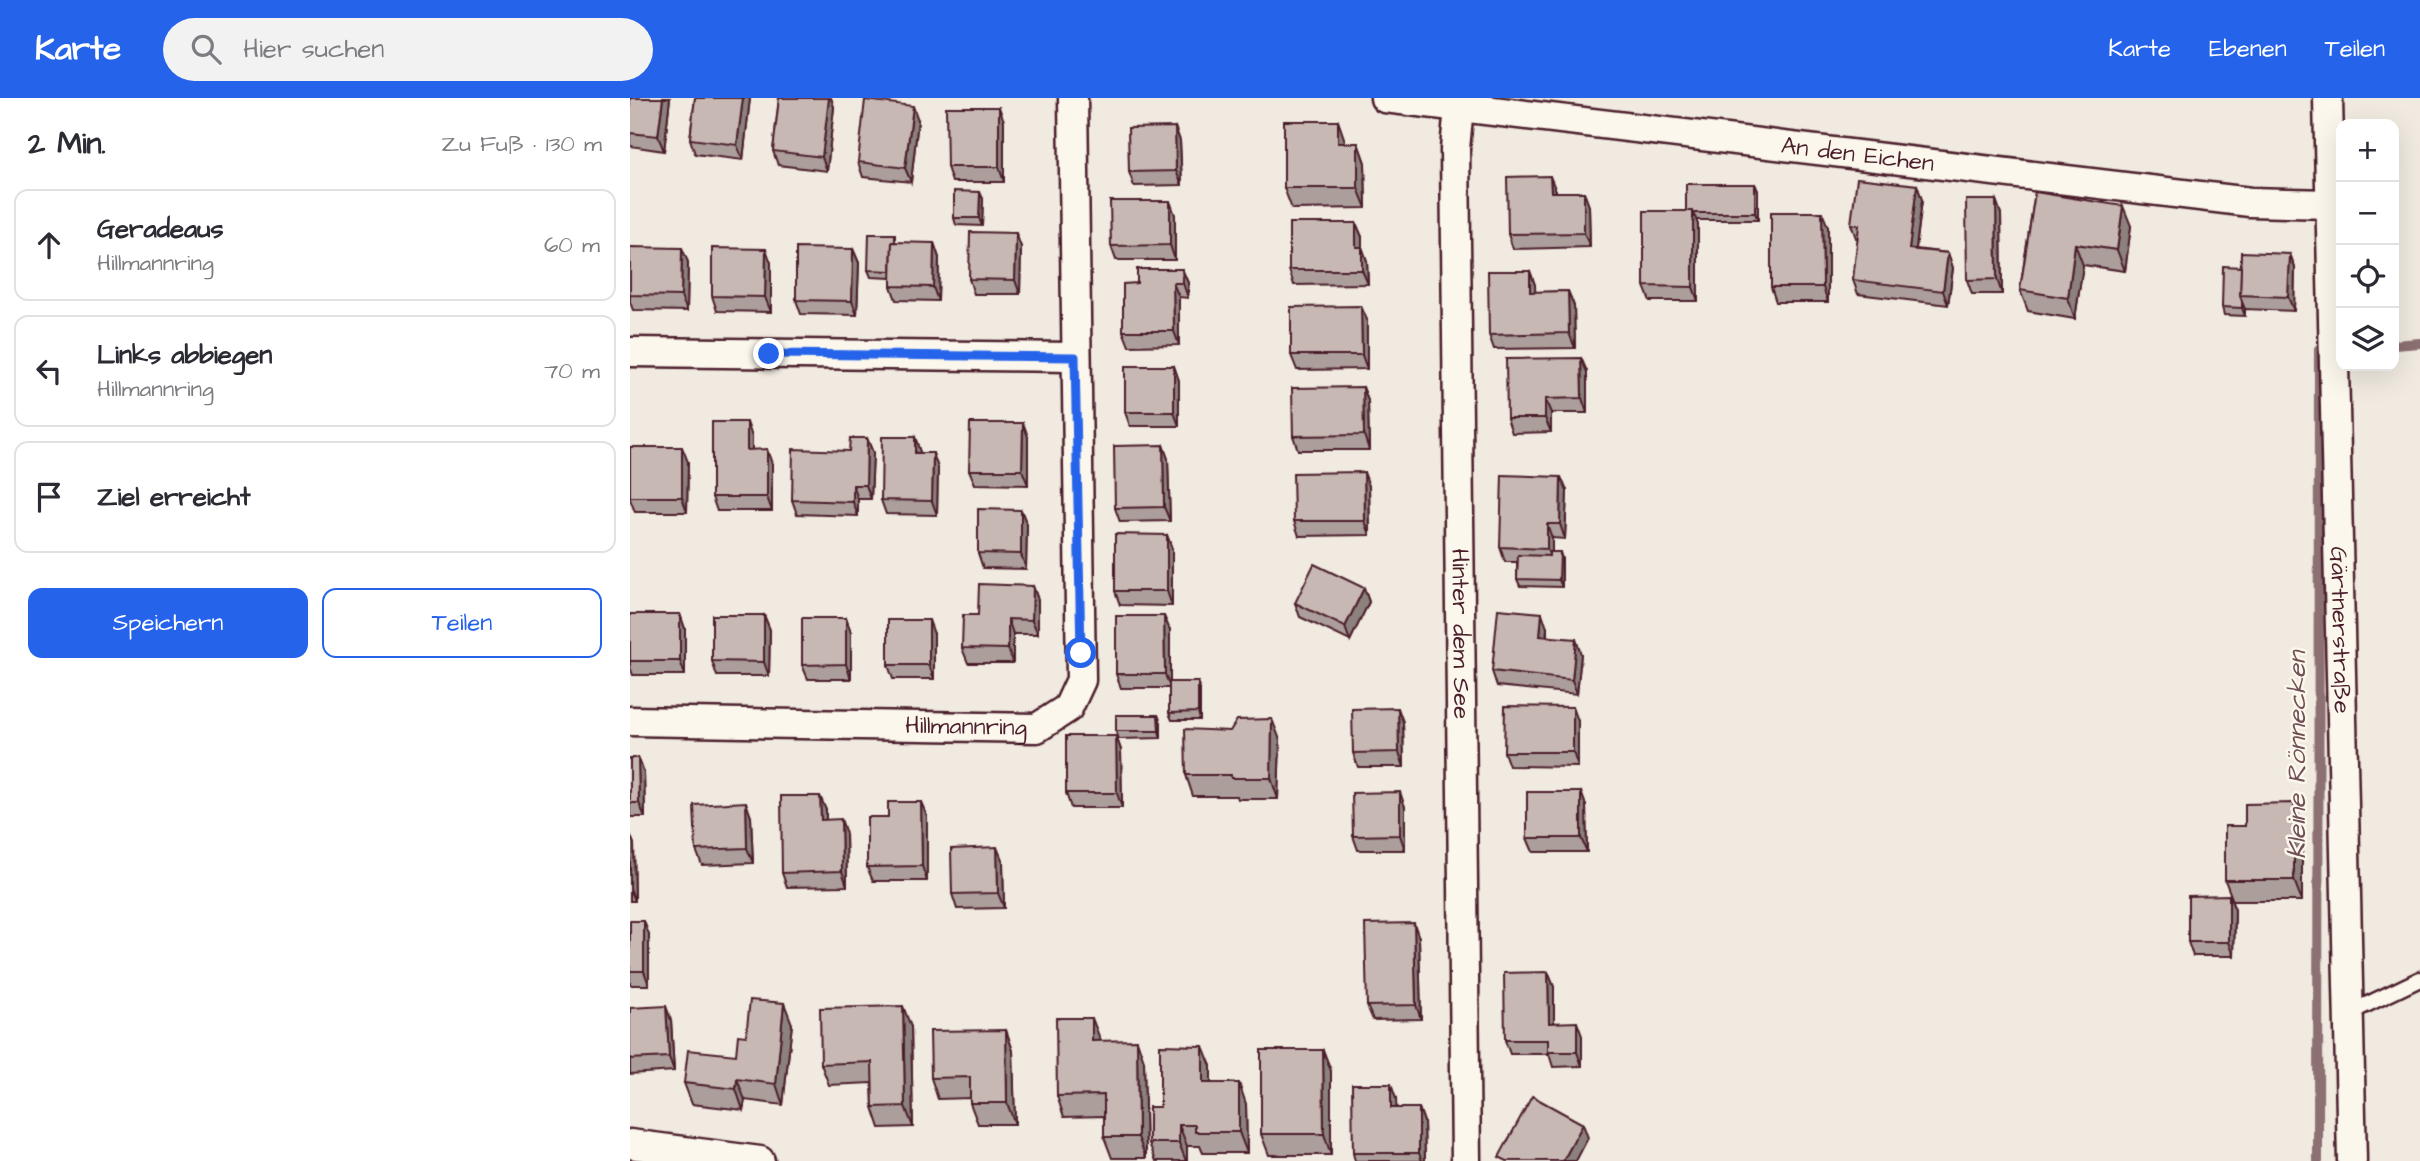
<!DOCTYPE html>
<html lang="de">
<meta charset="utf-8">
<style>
:root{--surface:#fff;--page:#f2f2f3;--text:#2b2b33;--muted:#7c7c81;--line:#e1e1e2;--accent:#2563eb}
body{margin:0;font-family:"Architects Daughter",sans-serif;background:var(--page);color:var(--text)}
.controls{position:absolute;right:21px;top:21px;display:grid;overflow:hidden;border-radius:14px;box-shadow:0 7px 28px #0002}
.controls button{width:63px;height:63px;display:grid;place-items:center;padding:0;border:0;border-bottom:2px solid var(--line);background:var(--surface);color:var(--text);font:35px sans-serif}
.stop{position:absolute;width:21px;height:21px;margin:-16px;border:5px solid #2563eb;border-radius:50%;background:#fff}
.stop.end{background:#2563eb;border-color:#fff;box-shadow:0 2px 7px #0008}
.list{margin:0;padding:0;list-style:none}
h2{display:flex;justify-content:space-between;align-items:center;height:91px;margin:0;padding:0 28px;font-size:30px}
h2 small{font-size:23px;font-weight:400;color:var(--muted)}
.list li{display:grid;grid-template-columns:46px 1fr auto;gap:21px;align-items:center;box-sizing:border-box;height:112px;margin:0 14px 14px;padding:0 14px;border:2px solid var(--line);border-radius:14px}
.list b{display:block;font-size:26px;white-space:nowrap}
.list p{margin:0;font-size:23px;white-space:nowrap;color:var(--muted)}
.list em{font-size:23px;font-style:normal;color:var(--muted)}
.actions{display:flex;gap:14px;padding:21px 28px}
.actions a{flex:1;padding:16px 0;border:2px solid var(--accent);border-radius:14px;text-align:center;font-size:24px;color:var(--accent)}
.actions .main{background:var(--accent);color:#fff}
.icon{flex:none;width:38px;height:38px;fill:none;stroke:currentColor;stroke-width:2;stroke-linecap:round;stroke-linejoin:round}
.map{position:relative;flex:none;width:1790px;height:1063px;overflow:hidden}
header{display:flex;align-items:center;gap:42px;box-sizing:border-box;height:98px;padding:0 35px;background:var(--accent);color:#fff}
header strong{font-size:33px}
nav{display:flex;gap:38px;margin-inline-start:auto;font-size:24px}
.search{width:490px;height:63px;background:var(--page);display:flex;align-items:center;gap:18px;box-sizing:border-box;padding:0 24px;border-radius:38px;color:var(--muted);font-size:26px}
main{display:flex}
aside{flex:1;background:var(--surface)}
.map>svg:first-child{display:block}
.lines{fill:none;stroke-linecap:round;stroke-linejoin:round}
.stream{stroke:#8c6f72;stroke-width:10}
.lane-casing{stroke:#4a1f2b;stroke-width:19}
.street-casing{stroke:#4a1f2b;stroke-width:33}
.lane{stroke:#fbf7ec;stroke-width:14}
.street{stroke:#fbf7ec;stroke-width:28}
.wall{fill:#ac9e9a;stroke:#4a1f2b;stroke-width:2}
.shaded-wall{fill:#8c817d;stroke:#4a1f2b;stroke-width:2}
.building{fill:#c8b8b3;stroke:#4a1f2b;stroke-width:2}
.route{stroke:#2563eb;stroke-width:9}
.labels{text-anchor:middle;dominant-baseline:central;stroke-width:5;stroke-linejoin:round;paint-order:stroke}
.street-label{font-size:24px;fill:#4a1f2b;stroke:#fbf7ec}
.water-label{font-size:26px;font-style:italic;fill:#704e55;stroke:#fbf7ec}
</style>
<header>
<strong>Karte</strong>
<div class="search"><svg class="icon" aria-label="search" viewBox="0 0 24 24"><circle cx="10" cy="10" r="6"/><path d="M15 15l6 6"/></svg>Hier suchen</div>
<nav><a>Karte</a><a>Ebenen</a><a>Teilen</a></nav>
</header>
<main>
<aside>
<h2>2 Min.<small>Zu Fuß · 130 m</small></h2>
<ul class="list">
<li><svg class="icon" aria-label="ahead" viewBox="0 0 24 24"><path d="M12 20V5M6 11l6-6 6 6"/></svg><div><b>Geradeaus</b><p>Hillmannring</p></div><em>60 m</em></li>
<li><svg class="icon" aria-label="left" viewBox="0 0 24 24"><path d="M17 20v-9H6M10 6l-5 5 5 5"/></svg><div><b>Links abbiegen</b><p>Hillmannring</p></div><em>70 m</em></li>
<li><svg class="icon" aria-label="arrive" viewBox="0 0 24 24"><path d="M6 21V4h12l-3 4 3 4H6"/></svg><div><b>Ziel erreicht</b></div></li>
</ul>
<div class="actions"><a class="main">Speichern</a><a>Teilen</a></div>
</aside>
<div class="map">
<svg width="1790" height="1063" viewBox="0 0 1790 1063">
<rect width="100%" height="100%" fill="#f0eae0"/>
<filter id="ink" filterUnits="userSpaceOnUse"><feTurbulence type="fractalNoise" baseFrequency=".0143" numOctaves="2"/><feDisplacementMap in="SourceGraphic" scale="14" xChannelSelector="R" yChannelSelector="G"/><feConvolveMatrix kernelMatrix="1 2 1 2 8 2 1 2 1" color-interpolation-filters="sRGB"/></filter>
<g filter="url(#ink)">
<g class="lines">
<g class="stream">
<path d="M1764,247l26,-2"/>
<path d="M1688,1063l1,-812"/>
</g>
<g class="lane-casing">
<path id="lane" d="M1717,916l73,-35"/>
</g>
<g class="street-casing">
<g id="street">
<path id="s1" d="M755,0l865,104 80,2"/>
<path id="s2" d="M1698,0l24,1063"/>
<path id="s3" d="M829,9l-4,42 11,1012"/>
<path d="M0,254l445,5"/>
<path id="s4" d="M0,623l407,7 31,-20 13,-28 -8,-582"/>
<path d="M0,1046l130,17"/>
</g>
</g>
<use href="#lane" class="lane"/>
<use href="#street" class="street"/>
</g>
<g class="wall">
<path d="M0,0h40l-6,53 -34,-5z"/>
<path d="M65,0h55l-7,62 -48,-6 -5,-15z"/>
<path d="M149,0h52l3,9 -7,64 -49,-6 -5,-14z"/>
<path d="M288,22l-7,62 -48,-5 -5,-15z"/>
<path d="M374,23v61h-52l-5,-15z"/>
<path d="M708,23l7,22h13l7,20 1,45 -74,1 -8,-21z"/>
<path d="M545,29l5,14 2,44 -48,1 -5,-14z"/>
<path d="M1125,86l3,7v29h-62l2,5v76h-48l-6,-15 42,-75z"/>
<path d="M1287,87l5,15 -6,49 32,4 5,15 -5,37 -90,-11 -5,-14 5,-42h-2l-5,-14z"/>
<path d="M926,93v1l33,14 1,41 -77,2 -5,-15z"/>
<path d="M1405,94l96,34 -6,45 -42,-6 -8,54 -47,-8 -8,-21z"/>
<path d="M353,101l-1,27 -26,-1 -2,-7z"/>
<path d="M1366,102l5,14 1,80h-30l-5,-14z"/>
<path d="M545,117v45h-59l-5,-14z"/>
<path d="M726,125l6,14v10l5,14 1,23 -74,1 -5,-15z"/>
<path d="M1198,129v75h-52l-5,-15z"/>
<path d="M268,145h36l5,15 -1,43 -42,-1 -5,-14v-8l-20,-1 -3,-7z"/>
<path d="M0,149l58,15 -1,49 -54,-1 -3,-8z"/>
<path d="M391,149l-1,47h-46l-5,-15z"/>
<path d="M223,151l6,14 -2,52 -56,-1 -5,-14z"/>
<path d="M1660,156l5,14 -1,43 -49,-2v7l-21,-1 -2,-8 19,-40z"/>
<path d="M141,165v49l-54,-1 -5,-15z"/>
<path d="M552,171l6,14v15l-9,-1v48l-50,1 -6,-15 14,-48z"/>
<path d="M900,173l5,14v7l33,-1 6,15 1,42 -81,1 -5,-14z"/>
<path d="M737,222v49l-70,1 -6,-15z"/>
<path d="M951,260l6,14v41h-36v19l-39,1 -5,-15z"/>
<path d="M544,268l5,15v45h-49l-5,-14z"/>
<path d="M733,289l5,14 1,49h-71l-5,-14z"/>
<path d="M393,325l5,14v48l-53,-1 -6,-14z"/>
<path d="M122,339v13l20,14v47h-55l-5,-14z"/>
<path d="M285,339l5,16 18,15 -1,47 -51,-1 -5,-14z"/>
<path d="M237,340l6,15 -2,46h-13v17l-61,-2 -5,-14 57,-49z"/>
<path d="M533,347l5,14 2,62 -50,1 -5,-14z"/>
<path d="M0,349l58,15 -1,50h-52l-5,-13z"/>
<path d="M739,388l1,49 -71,1 -5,-15z"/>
<path d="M937,393l-2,48 -13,-1v14l10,7v28l-42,-1 -3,-7v-17h-12l-5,-15z"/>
<path d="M391,412l6,15 -1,44 -43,-1 -5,-15z"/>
<path d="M537,437l5,14v57l-52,-1 -5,-14z"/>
<path d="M403,488l5,14v34h-25v29h-45l-6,-15 16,-33z"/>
<path d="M734,490l5,14 -19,39 -50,-24 -5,-14z"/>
<path d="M0,516h50l5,15v46h-52l-3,-8z"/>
<path d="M134,517l6,15 -1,46h-52l-5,-15z"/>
<path d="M216,520l5,15v46h-43l-6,-14z"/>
<path d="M917,530v8l34,18 -4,40 -80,-8 -5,-15z"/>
<path d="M540,532v52h28l2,8v30h-28l-3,-7v-25h-48l-5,-14z"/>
<path d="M304,536v45h-41l-5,-14z"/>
<path d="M528,617l3,8v15l-42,1 -3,-8z"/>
<path d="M948,623v46l-69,-1 -5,-14z"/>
<path d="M773,624l1,45h-46l-5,-14z"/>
<path d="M486,638l5,14 1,58h-51l-5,-15z"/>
<path d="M650,642l-2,59h-40l-1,-3h-44l-7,-21z"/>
<path d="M0,660h8l6,14 1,45h-15z"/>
<path d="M951,694l5,14 1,46h-54l-6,-14z"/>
<path d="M775,709v43h-47l-5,-14z"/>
<path d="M196,712v10l20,14 1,52 -60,1 -5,-14z"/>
<path d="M297,718v65h-54l-6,-14 21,-50z"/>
<path d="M121,719l2,46 -51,2 -6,-15z"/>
<path d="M1672,726v77h-69l-8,-21 20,-54z"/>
<path d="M0,736l4,10 1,57h-5z"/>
<path d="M373,764l1,46 -47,1 -5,-15z"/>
<path d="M1599,797l6,15 -1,46h-41l-5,-14z"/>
<path d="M0,823l19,14v50h-19z"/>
<path d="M789,840l2,81 -48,1 -6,-14z"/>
<path d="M918,874l6,15v35l28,14v30l-29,1 -4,-13h-39l-5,-14z"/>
<path d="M0,910l41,12 3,51 -44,3z"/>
<path d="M162,926l-9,81 -38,-5 -2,10 -51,-6 -8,-21 52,-28 10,-19z"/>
<path d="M281,929l2,100 -33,1 -7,-21 -1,-24 -43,2 -8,-21z"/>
<path d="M376,932l7,21 2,73h-37l-8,-21v-5l-32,1 -7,-21z"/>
<path d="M470,941v2l44,20 2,97h-34l-8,-21v-21l-40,1 -7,-21z"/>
<path d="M693,952l8,21v84h-62l-8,-21z"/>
<path d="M581,968v17l35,21 1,49h-44l-3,-7h-13v15h-31l-7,-18 11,-36z"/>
<path d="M766,1001v9h23l5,14 1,39h-70l-2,-8z"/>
</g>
<g class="shaded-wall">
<path d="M33,0h7l-6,53 -6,-15z"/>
<path d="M113,0h7l-7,62 -6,-15z"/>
<path d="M199,0h2l3,9 -7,64 -5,-14z"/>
<path d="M283,8l5,14 -7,62 -6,-14z"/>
<path d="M369,9l5,14v61l-5,-15z"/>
<path d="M708,23l7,20v23l-7,-21z"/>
<path d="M545,29l5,14 2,44 -6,-14z"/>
<path d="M728,45l7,20 1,45 -8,-20z"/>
<path d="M920,78l6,15v16l-5,-15z"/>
<path d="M1125,86l3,7v29l-3,-7z"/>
<path d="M1287,87l5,15 -8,63 -5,-14z"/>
<path d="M350,94l3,7 -1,27 -3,-8z"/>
<path d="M954,94l5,14 1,41 -6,-14z"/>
<path d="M1366,102l5,14 1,80 -5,-15z"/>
<path d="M540,103l5,14v45l-5,-15z"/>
<path d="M1493,108l8,20 -6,45 -8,-21z"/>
<path d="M1063,113l5,14v76l-5,-14z"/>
<path d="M1192,114l6,15v75l-5,-15z"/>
<path d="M726,125l6,14v24l-6,-14z"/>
<path d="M386,135l5,14 -1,47 -5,-14z"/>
<path d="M304,145l5,15 -1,43 -5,-14z"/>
<path d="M1445,146l8,21 -8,54 -7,-21z"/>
<path d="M732,149l5,14 1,23 -6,-14z"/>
<path d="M52,150l6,14 -1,49 -6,-15z"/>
<path d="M136,151l5,14v49l-6,-15z"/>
<path d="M223,151l6,14 -2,52 -5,-14z"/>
<path d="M1318,155l5,15 -5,37 -5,-14z"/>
<path d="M1660,156l5,14 -1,43 -6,-14z"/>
<path d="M552,171l6,14v15l-5,-15z"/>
<path d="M900,173l5,14 1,21 -6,-14z"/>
<path d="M543,185l6,14v48l-5,-14z"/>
<path d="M938,193l6,15 1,42 -6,-15z"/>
<path d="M1612,204l3,7v7l-3,-8z"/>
<path d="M731,208l6,14v49l-5,-14z"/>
<path d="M951,260l6,14v41l-5,-15z"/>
<path d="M544,268l5,15v45l-5,-14z"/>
<path d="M733,289l5,14 1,49 -5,-15z"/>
<path d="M915,301l6,14v19l-6,-14z"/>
<path d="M117,324l5,15v27l-5,-14z"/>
<path d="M393,325l5,14v48l-6,-15z"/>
<path d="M285,339l5,15v15l-5,-14z"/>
<path d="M237,340l6,15 -2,46 -5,-14z"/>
<path d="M533,347l5,14 2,62 -6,-14z"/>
<path d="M52,349l6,15 -1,50 -5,-15z"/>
<path d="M137,351l5,15v47l-5,-14z"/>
<path d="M303,355l5,15 -1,47 -5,-14z"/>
<path d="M734,374l5,14 1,49 -5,-14z"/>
<path d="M931,379l6,14 -2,48 -5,-15z"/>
<path d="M223,387l5,14v17l-5,-14z"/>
<path d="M391,412l6,15 -1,44 -5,-15z"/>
<path d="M917,426l5,14v25l-5,-14z"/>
<path d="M537,437l5,14v57l-5,-15z"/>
<path d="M930,454l2,7v28l-3,-7z"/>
<path d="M403,488l5,14v34l-6,-14z"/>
<path d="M734,490l5,14 -19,39 -5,-14z"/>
<path d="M912,515l5,15 -2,22 -5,-14z"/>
<path d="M50,516l5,15v46l-5,-14z"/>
<path d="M134,517l6,15 -1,46 -5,-14z"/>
<path d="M534,518l6,14v58l-5,-14z"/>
<path d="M216,520l5,15v46l-5,-15z"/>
<path d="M378,521l5,15v29l-5,-14z"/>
<path d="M299,522l5,14v45l-5,-14z"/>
<path d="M946,541l5,15 -4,40 -5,-14z"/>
<path d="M568,584l2,8v30l-2,-8z"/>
<path d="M943,609l5,14v46l-5,-15z"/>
<path d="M768,610l5,14 1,45 -5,-15z"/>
<path d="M528,617l3,8v15l-2,-7z"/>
<path d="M642,621l8,21 -2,59 -7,-21z"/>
<path d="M486,638l5,14 1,58 -5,-15z"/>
<path d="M8,660l6,14 1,45 -6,-14z"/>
<path d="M770,694l5,15v43l-5,-15z"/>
<path d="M951,694l5,14 1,46 -6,-14z"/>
<path d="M190,698l6,14v24l-5,-14z"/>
<path d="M116,704l5,15 2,46 -6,-15z"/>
<path d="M291,704l6,14v65l-5,-15z"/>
<path d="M1664,705l8,21v77l-8,-21z"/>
<path d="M211,721l5,15 1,52 -5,-15z"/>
<path d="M0,736l4,10 1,57 -5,-13z"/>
<path d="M367,749l6,15 1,46 -6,-15z"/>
<path d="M1599,797l6,15 -1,46 -5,-14z"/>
<path d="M14,823l5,14v50l-5,-14z"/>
<path d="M784,825l5,15 2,81 -5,-14z"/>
<path d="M918,874l6,15v50l-5,-14z"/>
<path d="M154,905l8,21 -9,81 -7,-21z"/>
<path d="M36,908l5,14 3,51 -5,-14z"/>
<path d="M273,908l8,21 2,100 -8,-21z"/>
<path d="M462,920l8,21v22l-8,-20z"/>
<path d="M947,924l5,14v30l-5,-14z"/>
<path d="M376,932l7,21 2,73 -8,-21z"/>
<path d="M507,942l7,21 2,97 -8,-21z"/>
<path d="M573,948l8,20v38l-8,-21z"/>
<path d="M693,952l8,21v84l-7,-21z"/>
<path d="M107,981l8,21 -2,10 -7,-21z"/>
<path d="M609,985l7,21 1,49 -8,-21z"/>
<path d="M761,986l5,15 1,24 -6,-15z"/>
<path d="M789,1010l5,14 1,39h-3l-3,-8z"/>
<path d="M953,1026l5,14 -12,23h-13z"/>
<path d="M549,1027l8,21v15h-1l-7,-18z"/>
</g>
<g class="building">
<path d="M0,0h33l-5,38 -28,-3z"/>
<path d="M65,0h48l-6,47 -47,-6z"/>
<path d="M149,0h50l-7,59 -49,-6z"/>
<path d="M235,2l48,6 -8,62 -47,-6z"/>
<path d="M316,9h53v60h-52z"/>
<path d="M654,23h54v22h20v45h-74z"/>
<path d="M545,29l1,44 -47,1 -1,-44z"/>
<path d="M920,78l1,16h33v41l-76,1 -1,-57z"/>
<path d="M1227,80l60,7 -8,64 39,4 -5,38 -90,-11 6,-55 -8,-1z"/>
<path d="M1056,86h69v29h-62v-2h-7z"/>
<path d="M324,93l26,1 -1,26h-25z"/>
<path d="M1405,94l88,14 -6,44 -42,-6 -7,54 -48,-8z"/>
<path d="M1336,102h30l1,79 -30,1z"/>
<path d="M480,103h60v44l-59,1z"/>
<path d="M1014,113h49v76l-49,-1z"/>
<path d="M1141,114h51l1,75h-52z"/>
<path d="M659,125h67v24h6v23h-73z"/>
<path d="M340,134l46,1 -1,47 -46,-1z"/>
<path d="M239,136h26v8h-3l-1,29 -23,-1z"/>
<path d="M262,144l42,1 -1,44 -42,-1z"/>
<path d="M0,149l52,1 -1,48 -51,-1z"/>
<path d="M82,150l54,1 -1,48 -53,-1z"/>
<path d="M166,150l57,1 -1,52 -56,-1z"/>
<path d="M1611,154l49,2 -2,43 -48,-2z"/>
<path d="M1593,168l18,1 -1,28 2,7v6l-20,-1z"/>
<path d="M507,171h45l1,14h-10l1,48h-51v-47l14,-1z"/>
<path d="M858,173h42v21l38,-1 1,42 -80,2z"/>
<path d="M731,208l1,49h-71v-48z"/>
<path d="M951,260l1,40 -37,1v19h-38l-1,-59z"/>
<rect x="495" y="268" width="49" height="46"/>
<path d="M733,289l1,48 -71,1 -1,-48z"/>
<path d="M82,324h35v28l20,-1v48h-55z"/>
<path d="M340,325h53l-1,47h-53z"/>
<path d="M252,339h33v16h18l-1,48 -51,-1z"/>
<path d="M220,340h17l-1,47h-13v17l-61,-2 1,-51 56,2z"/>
<path d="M533,347l1,62 -49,1 -1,-62z"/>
<rect x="0" y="349" width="52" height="50"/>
<path d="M734,374l1,49h-71l-1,-48z"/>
<path d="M872,377l59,2 -1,47h-13v25l-47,-2z"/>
<path d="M348,411l43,1v44l-43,-1z"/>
<path d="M485,436l52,1v56h-52z"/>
<path d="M919,454h11l-1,28 -42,-1 1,-24 31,1z"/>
<path d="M684,466l50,24 -19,39 -50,-24z"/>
<path d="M349,486l54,2 -1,34 -24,-1v30l-46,-1 1,-33h15z"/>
<path d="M868,511l44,4 -2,23 36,3 -4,41 -80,-9z"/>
<rect x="0" y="516" width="50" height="47"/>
<path d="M82,517h52v47l-52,-1z"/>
<path d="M486,518h48l1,58h-49z"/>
<path d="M172,520h44v46l-44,1z"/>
<rect x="258" y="522" width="41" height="45"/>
<path d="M539,584h29v30l-29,1z"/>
<path d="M875,608l68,1v45h-69z"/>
<path d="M768,610l1,44 -46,1 -1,-44z"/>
<path d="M486,617h42l1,16h-43z"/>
<path d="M642,621l-1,59h-40v-3h-45l-1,-46 45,2 7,-11z"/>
<path d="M436,638h50l1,57h-51z"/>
<path d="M0,660h8l1,45h-9z"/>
<path d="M770,694v43l-47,1 -1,-43z"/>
<rect x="897" y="694" width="54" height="46"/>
<path d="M151,698h39l1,24 20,-1 1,52 -60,2z"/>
<path d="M116,704l1,46 -51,2 -2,-45z"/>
<path d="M258,704h33l1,64 -55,1v-50h21z"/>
<path d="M1664,705v77h-69v-54h20v-22z"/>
<path d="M367,749l1,46 -46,1 -1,-45z"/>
<path d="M1599,797v47h-41v-46z"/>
<rect x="0" y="823" width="14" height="50"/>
<path d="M784,825l2,82 -49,1 -2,-82z"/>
<path d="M918,874l1,51 28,-1v30h-29v-12h-43l-1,-67z"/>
<path d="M120,902l34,3 -8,81 -39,-5 -1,10 -52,-6 4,-33 48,5 2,-20 8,1z"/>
<path d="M36,908l3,51 -39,2v-51z"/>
<path d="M273,908l2,100 -32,1 -1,-45 -51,2 -1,-56z"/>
<path d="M426,920h36v23l45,-1 1,97h-34v-42l-47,1z"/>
<path d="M376,932l1,73h-37v-26l-39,1 -1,-47z"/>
<path d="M530,947l43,1v37h36v49h-44v-7h-16v18h-30v-36h11z"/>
<path d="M631,952h62l1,84h-63z"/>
<path d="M722,986h39v24h28v45h-66z"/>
<path d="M902,998l51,28 -20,37h-56l-8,-4z"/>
</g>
</g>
<g class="lines" filter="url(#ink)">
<path class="route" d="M139,256l306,3 6,296"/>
</g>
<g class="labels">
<g class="street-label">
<text stroke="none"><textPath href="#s1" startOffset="476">An den Eichen</textPath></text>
<text stroke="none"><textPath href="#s2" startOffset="532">Gärtnerstraße</textPath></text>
<text stroke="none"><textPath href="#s3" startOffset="527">Hinter dem See</textPath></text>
<text stroke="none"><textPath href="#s4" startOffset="336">Hillmannring</textPath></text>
</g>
<g class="water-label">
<text transform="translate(1667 657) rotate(-90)">Kleine Rönnecken</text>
</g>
</g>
</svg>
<div class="controls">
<button>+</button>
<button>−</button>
<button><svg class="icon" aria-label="locate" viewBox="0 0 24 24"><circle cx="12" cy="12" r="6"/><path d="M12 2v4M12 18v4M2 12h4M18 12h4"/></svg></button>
<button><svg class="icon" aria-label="layers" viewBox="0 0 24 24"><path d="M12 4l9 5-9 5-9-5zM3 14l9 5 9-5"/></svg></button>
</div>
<div class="stop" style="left:451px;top:555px"></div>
<div class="stop end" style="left:139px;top:256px"></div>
</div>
</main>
